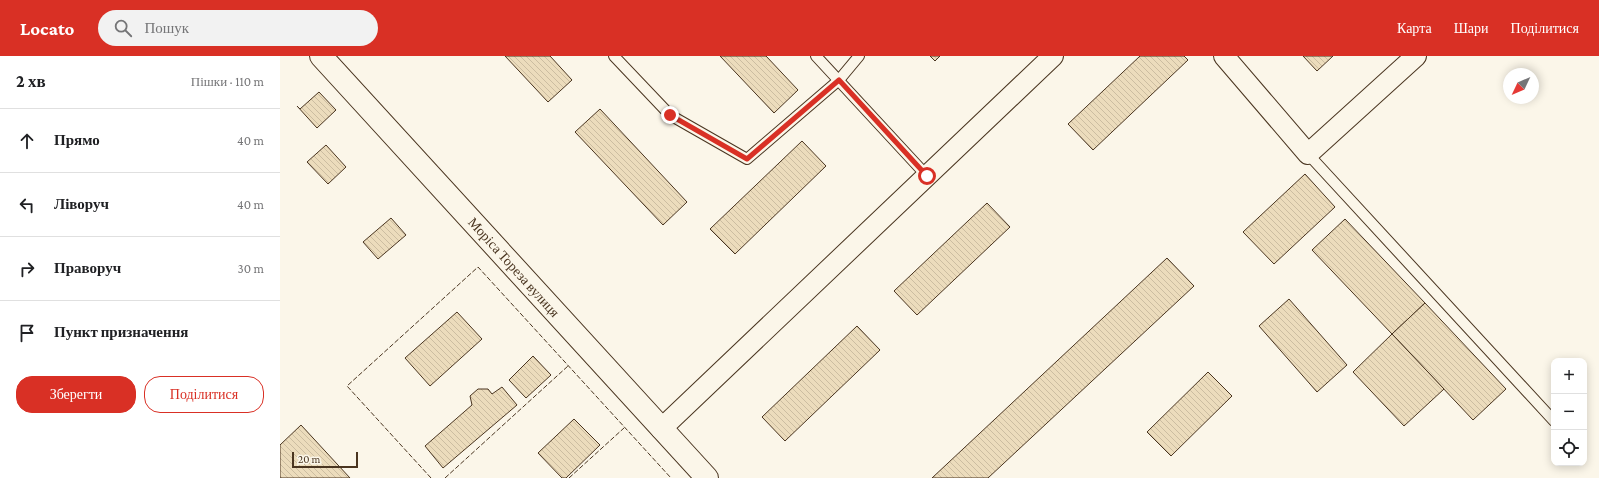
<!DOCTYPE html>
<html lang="uk">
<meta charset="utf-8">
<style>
:root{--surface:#fff;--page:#f2f2f2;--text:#202124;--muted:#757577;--line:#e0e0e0;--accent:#d93025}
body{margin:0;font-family:"Crimson Pro",serif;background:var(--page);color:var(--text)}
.controls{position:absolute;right:12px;bottom:12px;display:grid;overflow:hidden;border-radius:8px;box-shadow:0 2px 10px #0003}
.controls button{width:36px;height:36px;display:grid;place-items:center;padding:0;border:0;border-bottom:1px solid var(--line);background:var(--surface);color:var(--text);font:20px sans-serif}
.compass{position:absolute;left:1223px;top:12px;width:36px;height:36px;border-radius:50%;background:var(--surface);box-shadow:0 2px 10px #0003;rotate:226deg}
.scale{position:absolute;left:12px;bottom:10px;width:66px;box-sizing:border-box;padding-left:4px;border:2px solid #4a3520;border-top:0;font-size:11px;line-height:14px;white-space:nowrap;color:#4a3520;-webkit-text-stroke:3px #fbf6e9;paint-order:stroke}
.stop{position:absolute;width:12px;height:12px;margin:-9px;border:3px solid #d93025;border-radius:50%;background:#fff}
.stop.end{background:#d93025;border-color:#fff;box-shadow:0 1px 4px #0008}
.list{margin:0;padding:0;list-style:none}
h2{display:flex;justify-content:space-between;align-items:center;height:52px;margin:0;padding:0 16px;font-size:17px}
h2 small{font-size:13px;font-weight:400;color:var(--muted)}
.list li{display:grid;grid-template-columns:26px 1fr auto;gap:12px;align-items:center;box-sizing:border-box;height:64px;padding:0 16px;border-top:1px solid var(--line)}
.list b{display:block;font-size:15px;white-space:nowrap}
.list em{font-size:13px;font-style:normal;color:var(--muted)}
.actions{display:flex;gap:8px;padding:12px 16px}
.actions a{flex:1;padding:9px 0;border:1px solid var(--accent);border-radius:16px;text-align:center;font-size:14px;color:var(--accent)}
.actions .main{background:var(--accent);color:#fff}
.icon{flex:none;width:22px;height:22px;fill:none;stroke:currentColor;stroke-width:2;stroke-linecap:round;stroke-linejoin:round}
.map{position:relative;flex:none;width:1319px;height:422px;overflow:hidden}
header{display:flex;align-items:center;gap:24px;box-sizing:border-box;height:56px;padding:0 20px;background:var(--accent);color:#fff}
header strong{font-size:19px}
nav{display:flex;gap:22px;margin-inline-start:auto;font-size:14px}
.search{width:280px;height:36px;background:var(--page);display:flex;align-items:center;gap:10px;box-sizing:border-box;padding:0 14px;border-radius:22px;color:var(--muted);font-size:15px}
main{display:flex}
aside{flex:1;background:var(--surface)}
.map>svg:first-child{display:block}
.building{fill:url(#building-back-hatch);stroke:#4a3520}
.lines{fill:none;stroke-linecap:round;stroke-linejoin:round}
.service-casing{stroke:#4a3520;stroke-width:12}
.minor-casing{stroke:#4a3520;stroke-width:22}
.tertiary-casing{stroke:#4a3520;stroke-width:24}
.service{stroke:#fbf6e9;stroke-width:10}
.minor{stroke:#fbf6e9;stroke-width:20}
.tertiary{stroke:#fbf6e9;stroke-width:22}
.fence{stroke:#4a3520;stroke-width:1;stroke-dasharray:5 2;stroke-linecap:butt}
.route{stroke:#d93025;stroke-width:5}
.labels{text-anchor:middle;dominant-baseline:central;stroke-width:3;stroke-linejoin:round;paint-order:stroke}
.street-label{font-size:14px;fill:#4a3520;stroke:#fbf6e9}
</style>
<header>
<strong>Locato</strong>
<div class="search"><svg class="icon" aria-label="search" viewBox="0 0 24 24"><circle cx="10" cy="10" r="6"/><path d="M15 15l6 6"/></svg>Пошук</div>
<nav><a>Карта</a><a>Шари</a><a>Поділитися</a></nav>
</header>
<main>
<aside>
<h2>2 хв<small>Пішки · 110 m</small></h2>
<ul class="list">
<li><svg class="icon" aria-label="ahead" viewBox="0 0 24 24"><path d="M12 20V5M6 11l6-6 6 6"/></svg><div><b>Прямо</b></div><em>40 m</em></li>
<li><svg class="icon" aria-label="left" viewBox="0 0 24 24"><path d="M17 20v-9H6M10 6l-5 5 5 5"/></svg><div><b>Ліворуч</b></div><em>40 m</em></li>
<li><svg class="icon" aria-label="right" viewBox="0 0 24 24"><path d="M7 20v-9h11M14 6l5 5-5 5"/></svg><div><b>Праворуч</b></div><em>30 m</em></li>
<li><svg class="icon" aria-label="arrive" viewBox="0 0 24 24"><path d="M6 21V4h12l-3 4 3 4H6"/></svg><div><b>Пункт призначення</b></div></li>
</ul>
<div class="actions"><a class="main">Зберегти</a><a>Поділитися</a></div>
</aside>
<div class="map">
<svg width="1319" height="422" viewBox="0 0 1319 422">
<defs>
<pattern id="building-back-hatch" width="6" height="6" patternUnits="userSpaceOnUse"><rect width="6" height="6" fill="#ecdcbc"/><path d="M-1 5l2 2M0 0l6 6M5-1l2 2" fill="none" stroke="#ccbda1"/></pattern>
</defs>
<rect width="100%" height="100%" fill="#fbf6e9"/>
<g class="building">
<path d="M225,0h45l22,24 -24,22z"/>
<path d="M440,0h46l32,34 -24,23z"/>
<path d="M650,0h10l-5,5z"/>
<path d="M860,0h44l4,4 -95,90 -25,-26z"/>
<path d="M1023,0h30l-16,15z"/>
<path d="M39,36l17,18 -19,18 -20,-22 3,3z"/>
<path d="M320,53l87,93 -24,23 -88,-93z"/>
<path d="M522,85l24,25 -91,88 -25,-25z"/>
<path d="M46,89l20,22 -18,17 -21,-22z"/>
<path d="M1025,118l30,33 -61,57 -31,-32z"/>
<path d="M707,147l23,24 -93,88 -23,-24z"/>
<path d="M111,162l15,17 -28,24 -15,-17z"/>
<path d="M1065,163l80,84 -33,31 -80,-84z"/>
<path d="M887,202l27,28 -206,192h-56z"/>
<path d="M1009,243l58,66 -30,27 -58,-66z"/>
<path d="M1145,247l81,86 -33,31 -81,-86z"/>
<path d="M177,256l25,27 -52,47 -25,-28z"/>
<path d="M577,270l23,24 -95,91 -23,-24z"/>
<path d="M1112,278l52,55 -40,37 -51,-54z"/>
<path d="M253,300l18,19 -25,23 -17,-18z"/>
<path d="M928,316l24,24 -61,60 -24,-24z"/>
<path d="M222,331l15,18 -74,63 -18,-22 47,-41 -2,-9 8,-7h10l4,5z"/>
<path d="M294,363l26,26 -34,33h-4l-24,-25z"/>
<path d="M21,369l49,53h-70v-33z"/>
</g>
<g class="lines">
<g class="service-casing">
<g id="service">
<path d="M334,0l56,59 77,44 92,-79 20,-24"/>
<path d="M536,0l111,120"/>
<path d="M1028,98l246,267"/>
</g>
</g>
<g class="minor-casing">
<g id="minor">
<path d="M944,0l84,98 108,-98"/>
<path d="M381,373l392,-373"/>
</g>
</g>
<g class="tertiary-casing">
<path id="tertiary" d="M41,0l386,422"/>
</g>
<use href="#service" class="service"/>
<use href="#minor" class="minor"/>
<use href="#tertiary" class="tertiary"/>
<g class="fence">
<path d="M151,422l-84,-92 131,-119 193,211"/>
<path d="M165,422l123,-112"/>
<path d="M289,422l55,-50"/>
</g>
</g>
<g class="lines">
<path class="route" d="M390,59l77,44 92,-79 88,96"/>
</g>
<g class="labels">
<g class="street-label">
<text transform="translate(234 211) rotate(48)">Моріса Тореза вулиця</text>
</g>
</g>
</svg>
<div class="controls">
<button>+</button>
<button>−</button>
<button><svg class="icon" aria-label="locate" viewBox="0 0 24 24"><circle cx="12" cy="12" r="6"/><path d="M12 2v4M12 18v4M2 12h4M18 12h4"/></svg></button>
</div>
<svg class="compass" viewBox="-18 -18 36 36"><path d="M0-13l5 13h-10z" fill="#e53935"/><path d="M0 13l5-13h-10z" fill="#757577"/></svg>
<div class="scale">20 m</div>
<div class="stop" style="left:647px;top:120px"></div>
<div class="stop end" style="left:390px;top:59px"></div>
</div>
</main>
